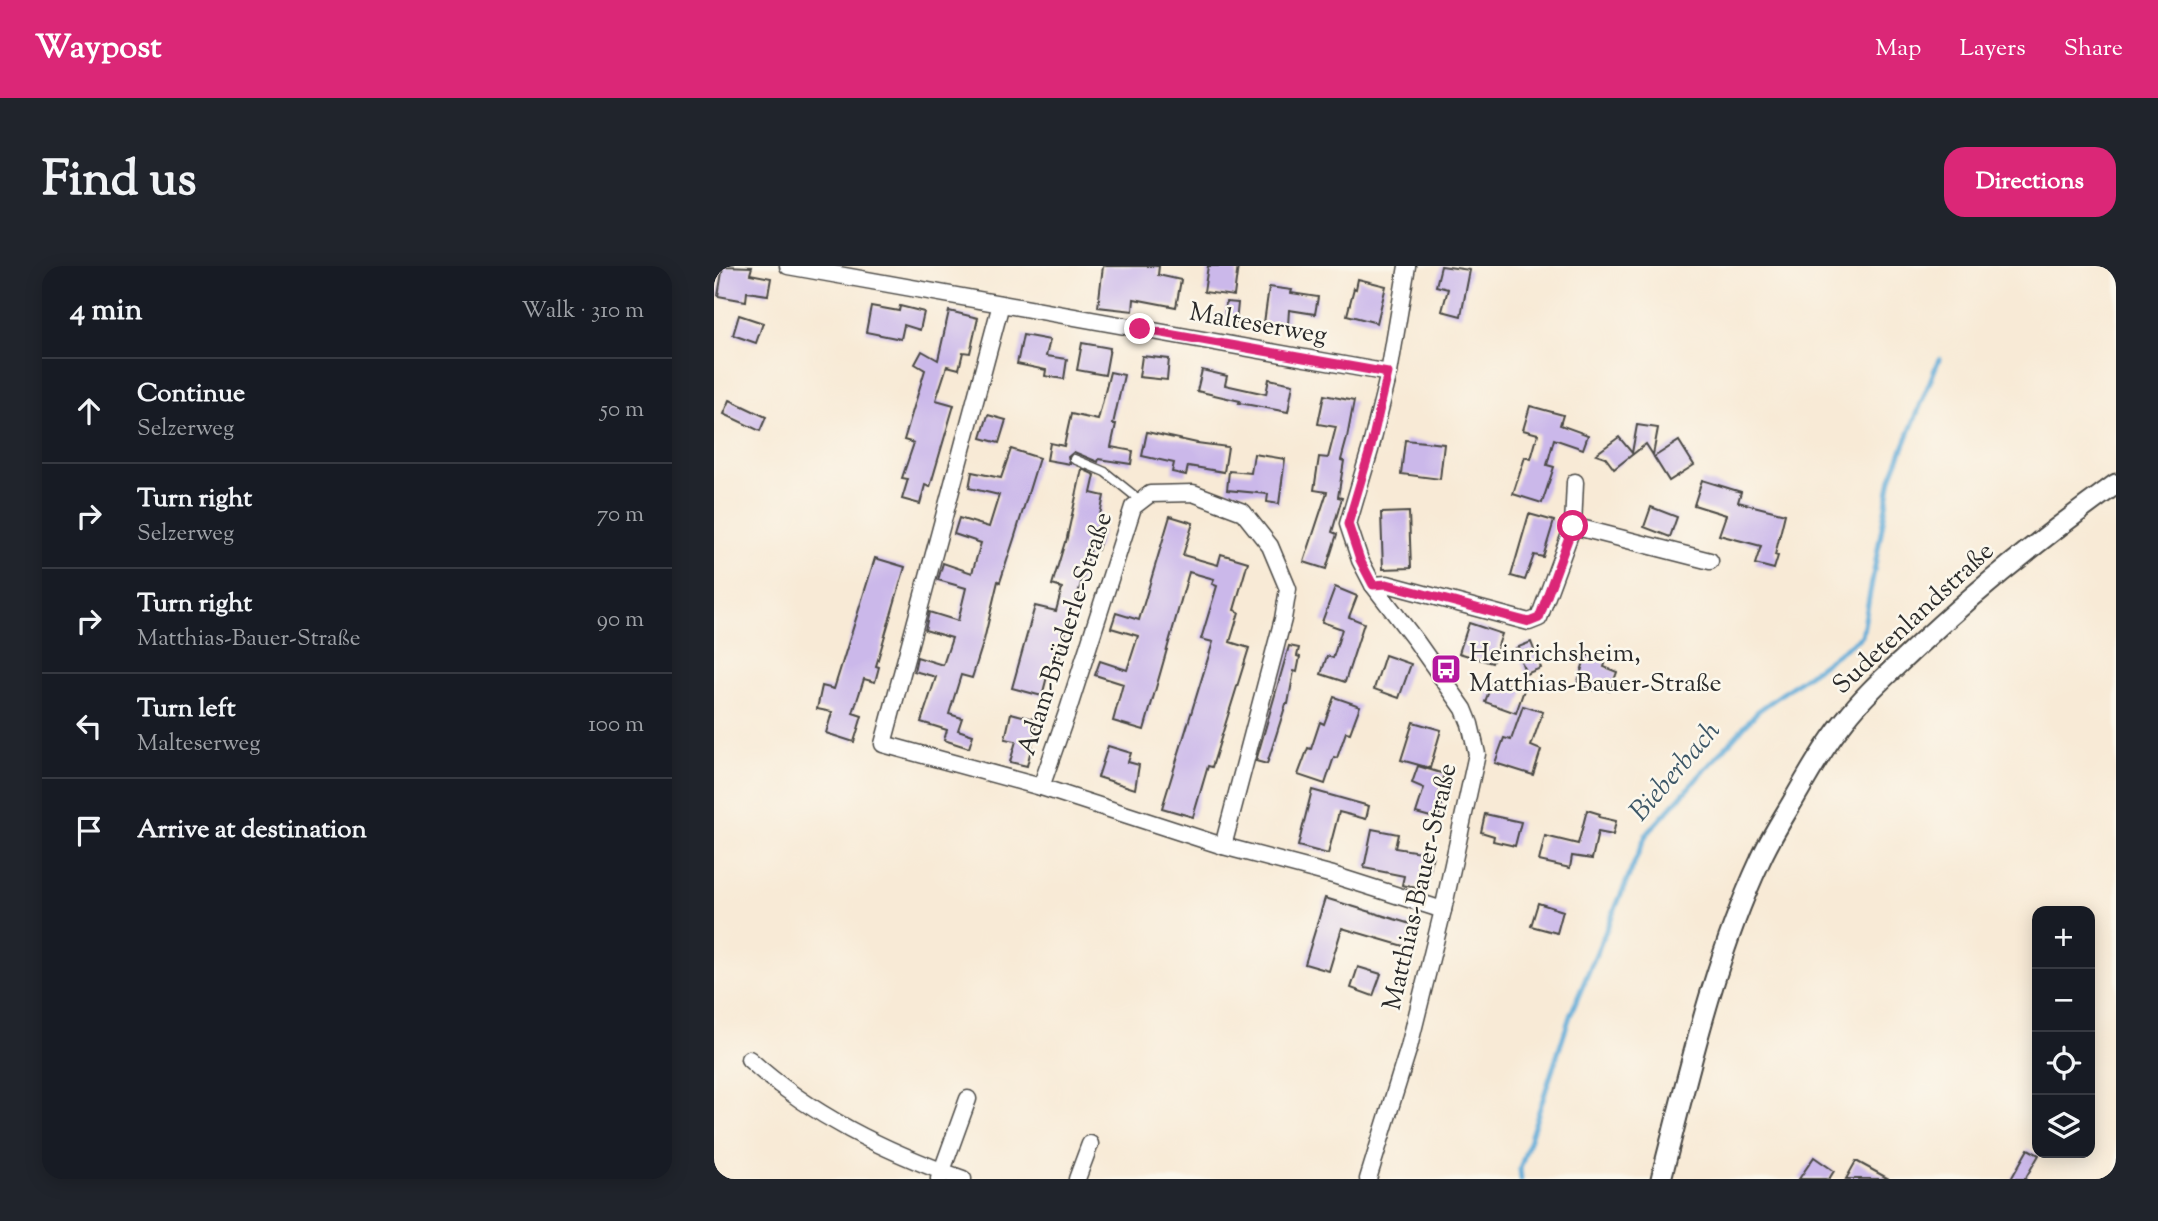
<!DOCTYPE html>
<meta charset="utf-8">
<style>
:root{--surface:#171b24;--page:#20242c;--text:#f1f3f6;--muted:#9ea1a6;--line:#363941;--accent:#db2777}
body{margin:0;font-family:"Sorts Mill Goudy",serif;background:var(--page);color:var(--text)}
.controls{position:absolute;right:21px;bottom:21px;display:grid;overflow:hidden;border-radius:14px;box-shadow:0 4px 18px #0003}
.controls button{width:63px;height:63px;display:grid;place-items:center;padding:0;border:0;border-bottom:2px solid var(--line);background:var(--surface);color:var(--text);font:35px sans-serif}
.stop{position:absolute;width:21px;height:21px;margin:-16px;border:5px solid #db2777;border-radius:50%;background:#fff}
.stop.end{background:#db2777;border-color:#fff;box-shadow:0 2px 7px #0008}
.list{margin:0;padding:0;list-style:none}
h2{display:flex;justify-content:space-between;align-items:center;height:91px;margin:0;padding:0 28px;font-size:30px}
h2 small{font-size:23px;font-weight:400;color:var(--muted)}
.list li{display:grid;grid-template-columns:46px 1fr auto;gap:21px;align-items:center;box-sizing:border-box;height:105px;padding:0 28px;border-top:2px solid var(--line)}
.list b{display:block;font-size:26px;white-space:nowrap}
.list p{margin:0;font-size:23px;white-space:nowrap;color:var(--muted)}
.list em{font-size:23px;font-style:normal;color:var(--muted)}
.icon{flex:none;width:38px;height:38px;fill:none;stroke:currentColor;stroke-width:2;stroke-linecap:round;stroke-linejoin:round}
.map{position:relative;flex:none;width:1402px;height:913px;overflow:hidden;border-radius:21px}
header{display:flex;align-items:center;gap:42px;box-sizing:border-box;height:98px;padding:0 35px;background:var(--accent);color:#fff}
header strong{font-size:33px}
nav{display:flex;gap:38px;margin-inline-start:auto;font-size:24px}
.intro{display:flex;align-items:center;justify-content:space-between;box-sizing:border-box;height:168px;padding:0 42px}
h1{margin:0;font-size:49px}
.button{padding:18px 32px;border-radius:21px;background:var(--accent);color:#fff;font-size:24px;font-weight:700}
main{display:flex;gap:42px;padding:0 42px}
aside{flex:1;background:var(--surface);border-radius:21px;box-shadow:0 4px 18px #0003}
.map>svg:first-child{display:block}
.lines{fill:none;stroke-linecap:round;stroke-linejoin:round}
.stream{stroke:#5faad7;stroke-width:5}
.building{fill:#cbb8ea}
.service-casing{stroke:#4a4845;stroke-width:11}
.minor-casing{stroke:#4a4845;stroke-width:19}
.tertiary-casing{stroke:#4a4845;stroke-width:23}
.service{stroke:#fff;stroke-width:8}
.minor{stroke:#fff;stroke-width:16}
.tertiary{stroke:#fff;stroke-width:19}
.route{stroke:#db2777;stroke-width:9}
.labels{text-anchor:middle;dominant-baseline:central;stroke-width:5;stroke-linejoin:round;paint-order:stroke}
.street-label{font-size:26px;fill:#2b2b2b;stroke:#fbf7ec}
.poi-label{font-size:26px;fill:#2b2b2b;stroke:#fbf7ec;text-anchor:start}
.water-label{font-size:28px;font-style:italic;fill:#3d5767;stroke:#fbf7ec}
</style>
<header>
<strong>Waypost</strong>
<nav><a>Map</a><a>Layers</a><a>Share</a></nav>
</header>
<div class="intro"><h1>Find us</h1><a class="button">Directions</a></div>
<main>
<aside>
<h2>4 min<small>Walk · 310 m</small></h2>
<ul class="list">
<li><svg class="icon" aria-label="ahead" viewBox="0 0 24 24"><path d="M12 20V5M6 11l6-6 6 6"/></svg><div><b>Continue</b><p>Selzerweg</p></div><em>50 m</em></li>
<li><svg class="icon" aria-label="right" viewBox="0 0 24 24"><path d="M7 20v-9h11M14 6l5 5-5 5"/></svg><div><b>Turn right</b><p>Selzerweg</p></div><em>70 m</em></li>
<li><svg class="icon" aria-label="right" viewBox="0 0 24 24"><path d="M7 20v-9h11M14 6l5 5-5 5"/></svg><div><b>Turn right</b><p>Matthias-Bauer-Straße</p></div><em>90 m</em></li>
<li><svg class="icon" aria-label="left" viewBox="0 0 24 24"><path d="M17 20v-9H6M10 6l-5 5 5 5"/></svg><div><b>Turn left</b><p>Malteserweg</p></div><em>100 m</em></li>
<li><svg class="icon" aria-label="arrive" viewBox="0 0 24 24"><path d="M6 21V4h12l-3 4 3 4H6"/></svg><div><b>Arrive at destination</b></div></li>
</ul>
</aside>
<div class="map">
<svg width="1402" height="913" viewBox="0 0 1402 913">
<rect width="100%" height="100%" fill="#fbf7ec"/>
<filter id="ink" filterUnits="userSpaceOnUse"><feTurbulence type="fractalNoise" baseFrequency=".0143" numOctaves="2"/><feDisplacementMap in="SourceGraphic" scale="14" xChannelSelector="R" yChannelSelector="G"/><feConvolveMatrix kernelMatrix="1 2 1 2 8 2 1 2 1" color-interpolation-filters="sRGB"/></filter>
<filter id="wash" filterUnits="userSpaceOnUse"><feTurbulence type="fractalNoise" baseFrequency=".00686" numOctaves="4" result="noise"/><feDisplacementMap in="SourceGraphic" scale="28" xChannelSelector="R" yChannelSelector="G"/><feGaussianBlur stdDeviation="1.57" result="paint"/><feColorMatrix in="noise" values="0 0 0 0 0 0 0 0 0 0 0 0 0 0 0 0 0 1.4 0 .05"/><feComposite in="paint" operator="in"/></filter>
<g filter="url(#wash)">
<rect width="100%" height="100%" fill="#f8ead6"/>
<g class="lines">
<path class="stream" d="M807,913l-1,-10 50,-153 76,-181 112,-124 104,-75 29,-158 48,-119"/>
</g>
<g id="blocks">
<g class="building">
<path d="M9,0l29,1 -2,7 21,4 -3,17 -21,-3 -1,9 -28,-5z"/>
<path d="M389,0h56l-1,9 23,5 -5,27 -42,-8 -1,12 -35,-4z"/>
<path d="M494,0h30l-4,30 -30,-4z"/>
<path d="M727,0l29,4 -9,46 -19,-5 6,-22 -12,-3z"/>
<path d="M644,13l28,7 -9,37 -30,-8 7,-27 2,1z"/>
<path d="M555,21l23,3 -1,3 27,4 -3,17 -26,-4 -1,16 -24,-3z"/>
<path d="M512,36l12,1 -2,20 -12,-1z"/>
<path d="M157,40l28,5 1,-5 24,6 -4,18 -16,-5 -3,14 -35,-7z"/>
<path d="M235,45l29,7 -8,35 -7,-1 -4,17 -12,-3 -11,34 18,5 -24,82 -5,-2 -5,19 -18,-5 6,-20 -6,-1 12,-35 -10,-3 21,-70 -10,-6 7,-13 16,9z"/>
<path d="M25,49l24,8 -7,20 -23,-8z"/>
<path d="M309,69l27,5 -4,16 21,3 -3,20 -19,-3 1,-6 -29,-6z"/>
<path d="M368,77l28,5 -5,27 -28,-5z"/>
<path d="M428,90l27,3 -2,21 -28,-3z"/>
<path d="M488,104l25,6 -2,9 41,9 3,-15 24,5 -5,28 -49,-9 1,-2 -43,-10z"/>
<path d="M396,106l14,3 -11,49h3l-5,23 22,4 -2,13 -32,-5 -1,3 -24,-10 -6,5 2,7 -23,-4 3,-17 14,3 7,-32 27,6z"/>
<path d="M610,129l30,6 -7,37 -6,22 3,1 -6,36 4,1 -10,34 5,2 -11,35 -22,-7 23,-70 -13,-2 5,-33 9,1 8,-31 -18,-3z"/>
<path d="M16,134l36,17 -6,14 -36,-17z"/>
<path d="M816,140l33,9 -3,10 28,10 -5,14 -29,-10 -7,26 7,2 -12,36 -29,-9 12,-37 6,2 7,-25 -15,-4z"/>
<path d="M274,149l18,5 -7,23 -18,-5z"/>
<path d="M923,159l21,3 -5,27 -7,-11 -32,25 -9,-12 -9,-3 23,-17 13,16z"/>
<path d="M433,166l50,11 31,4 -4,25 -36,-6 -2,9 -14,-3 2,-9 -32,-7z"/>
<path d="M691,174l39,4 -4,35 -39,-5z"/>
<path d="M965,175l15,24 -25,16 -15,-24z"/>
<path d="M297,183l28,9 -24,78 -15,46 -2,-1 -14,59 -12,38 -11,-3 -12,39 13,4 -4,12 15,5 -4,13 -25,-8 3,-10 -26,-8 15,-45 -22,-6 3,-14 26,8 9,-27 -27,-8 4,-18 29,9 8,-33 -28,-8 5,-17 29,10 9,-30 -27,-9 5,-16 30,9 10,-32 -30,-7 3,-16 29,6z"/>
<path d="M540,188l31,5 -6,45 -12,-2 1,-8 -41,-4 2,-19 22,2z"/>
<path d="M368,203l13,6 -4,18 13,3 -7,33 6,1 -5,20 -7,-2 -13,46 5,2 -3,12 -8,-2 -15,61 -7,-2 -8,31 -30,-8 23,-82 21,5 6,-23 -10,-3 13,-43h1z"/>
<path d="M988,214l39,12 -3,10 47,12 -10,41 3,1 -4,13 -19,-5 6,-18 -42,-11 7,-20 -32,-10z"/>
<path d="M937,241l26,10 -7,20 -26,-10z"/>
<path d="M695,246l2,56 -28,1 -2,-56z"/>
<path d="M815,248l25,7 -11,36 -9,-2 -9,25 -14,-4z"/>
<path d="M456,250l23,7 -10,32 35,10 3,-11 27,8 -14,48 5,2 -9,30 19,6 -37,119 -4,-1 -15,51 -31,-9 51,-166 -12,-3 16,-53 -5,-2 2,-5 -25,-7 -45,158 -31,-9 10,-37 -28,-9 5,-14 27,9 11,-34 -27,-8 5,-15 23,7z"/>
<path d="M161,292l30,9 -29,99 3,1 -4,15 -11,-3 -11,34 9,3 -8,26 -28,-9 6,-21 -15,-3 5,-23 12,3z"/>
<path d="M621,321l22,9 -8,21 15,6 -19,59 -24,-8 6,-18 6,2 9,-29 -20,-7z"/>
<path d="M755,357l33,11 -10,29 -33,-10z"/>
<path d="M817,376l10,26 -15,6 -10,-26z"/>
<path d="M575,380l10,2 -2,8 3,1 -3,15 -3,-1 -6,33h-2l-19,60 -11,-3z"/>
<path d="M671,389l26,9 -12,34 -25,-9z"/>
<path d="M872,389l20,6 -2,6 13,5 -7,19 -11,-4 -2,4 -20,-6z"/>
<path d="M779,414l31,10 -8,23 -31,-11z"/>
<path d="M620,431l26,9 -10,27 -4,-1 -9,26 -3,-1 -9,27 -27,-9 10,-27 3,1 9,-27 4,2z"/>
<path d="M809,440l20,6 -12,34 10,4 -8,25 -38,-12 9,-25 7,2z"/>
<path d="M297,447l27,7 -11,46 -17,-4 6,-21 -11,-2z"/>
<path d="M699,456l28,8 -11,38 -29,-8z"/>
<path d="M394,480l23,7 -3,9 11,3 -4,24 -37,-12z"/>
<path d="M704,500l26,8 -7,24 6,2 -5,19 -22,-6 8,-25 -12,-5z"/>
<path d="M598,524l57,16 -3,13 -27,-7 -11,42 -30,-8z"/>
<path d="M873,544l13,4 -1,3 17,4 -3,14 -15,-3 -6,27 -20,-3 -2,12 -31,-7 6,-25 33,8z"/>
<path d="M771,548l36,8 -6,24 -22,-5 1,-5 -13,-4z"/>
<path d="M658,563l26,5 -3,14 38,6 -4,23 -9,-2 -3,13 -15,-3 2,-9 -40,-8z"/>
<path d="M611,632l92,28 -7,22 -68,-20 -13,43 -24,-7z"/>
<path d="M824,637l25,8 -6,22 -26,-7z"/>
<path d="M644,701l23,7 -8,22 -22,-8z"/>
<path d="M1314,883l11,6 -14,24h-14z"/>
<path d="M1100,891l20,14 -5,8h-30z"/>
<path d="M1142,895l33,18h-43z"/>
</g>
</g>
</g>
<g filter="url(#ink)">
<use href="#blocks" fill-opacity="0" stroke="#4a4845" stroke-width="2"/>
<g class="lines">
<g class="service-casing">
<path id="service" d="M360,193l31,13 36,29"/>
</g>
<g class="minor-casing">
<g id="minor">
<path d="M74,0l601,107"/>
<path d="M287,38l-118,440 158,43 182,59 110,29 110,35"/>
<path d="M859,260l2,-44"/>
<path d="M659,319l14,-1 142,38 10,-4 34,-92 137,35"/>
<path d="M327,521l27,-77 65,-203 17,-13 43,-1 50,19 27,34 18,43 -5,30 -60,227"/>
<path d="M35,793c61,56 136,92 214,120"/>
<path d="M225,913l29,-80"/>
<path d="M363,913l13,-35"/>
<path d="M654,913l41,-132 34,-137 34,-156 -7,-30 -6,-15 -48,-68 -43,-56 -13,-25 -12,-36 22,-74 19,-77 18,-107"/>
</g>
</g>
<g class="tertiary-casing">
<path id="tertiary" d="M947,913c28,-107 52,-217 99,-318 9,-21 22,-41 33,-60 16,-28 32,-56 52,-81 19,-25 43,-46 66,-68 64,-61 133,-116 205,-168"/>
</g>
<use href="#service" class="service"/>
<use href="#minor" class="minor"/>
<use href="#tertiary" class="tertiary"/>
</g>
</g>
<g class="lines" filter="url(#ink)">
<path class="route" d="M426,63l248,44 -18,77 -22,74 12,36 13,25 14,-1 142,38 10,-4 34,-92"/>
</g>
<defs>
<g id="bus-square" transform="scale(1.575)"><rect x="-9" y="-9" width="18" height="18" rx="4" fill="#b5179e" stroke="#fbf7ec"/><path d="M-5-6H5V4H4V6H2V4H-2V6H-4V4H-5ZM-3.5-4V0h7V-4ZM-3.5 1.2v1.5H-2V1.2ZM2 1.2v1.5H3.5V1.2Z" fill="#fff"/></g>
</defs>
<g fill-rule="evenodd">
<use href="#bus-square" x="732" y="403"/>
</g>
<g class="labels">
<g class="street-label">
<text transform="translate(544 59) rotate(10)">Malteserweg</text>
<text transform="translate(1200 353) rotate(-43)">Sudetenlandstraße</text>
<text transform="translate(352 368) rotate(-72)">Adam-Brüderle-Straße</text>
<text transform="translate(707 621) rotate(-77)">Matthias-Bauer-Straße</text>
</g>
<g class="poi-label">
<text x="755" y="388">Heinrichsheim,<tspan x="755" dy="30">Matthias-Bauer-Straße</tspan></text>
</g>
<g class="water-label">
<text transform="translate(962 506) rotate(-49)">Bieberbach</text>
</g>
</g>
</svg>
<div class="controls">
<button>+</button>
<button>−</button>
<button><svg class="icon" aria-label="locate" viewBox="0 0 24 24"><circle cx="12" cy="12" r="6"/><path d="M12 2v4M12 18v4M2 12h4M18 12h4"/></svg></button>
<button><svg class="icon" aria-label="layers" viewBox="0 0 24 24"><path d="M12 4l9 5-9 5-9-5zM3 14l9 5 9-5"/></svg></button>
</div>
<div class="stop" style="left:859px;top:260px"></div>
<div class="stop end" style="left:426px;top:63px"></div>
</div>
</main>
